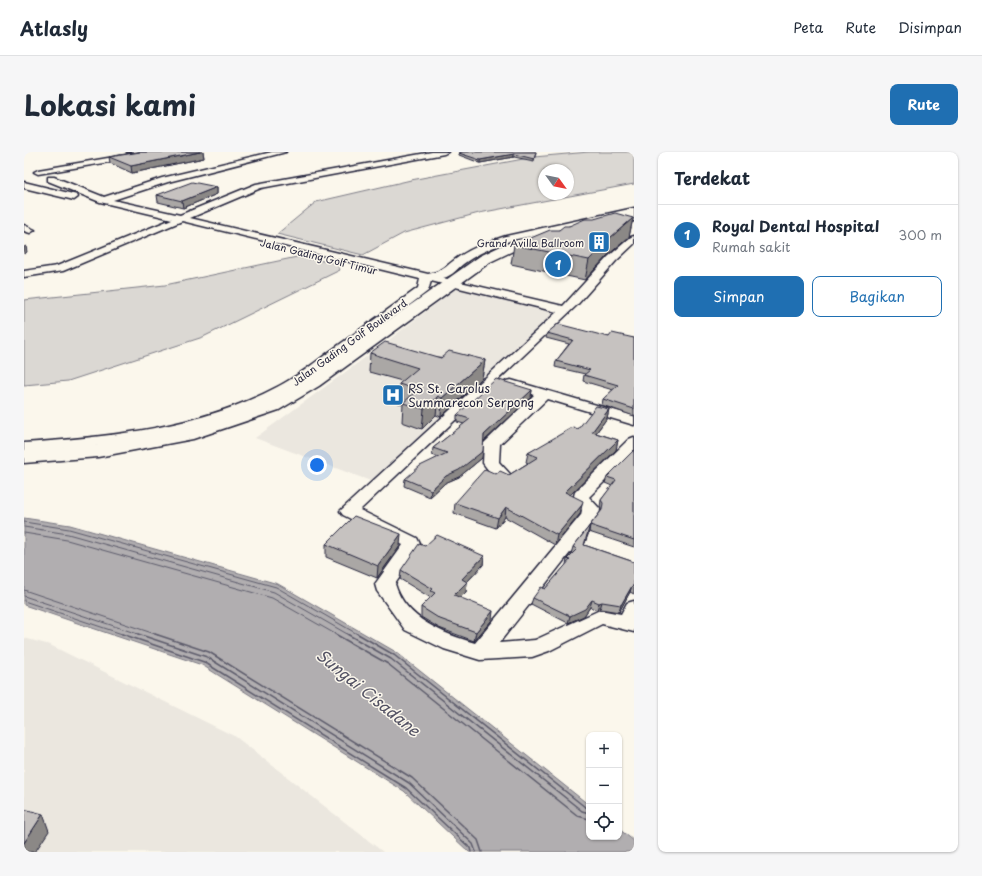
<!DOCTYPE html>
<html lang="id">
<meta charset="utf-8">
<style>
:root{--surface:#fff;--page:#f6f6f7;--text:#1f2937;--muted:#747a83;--line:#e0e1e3;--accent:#1f6fb2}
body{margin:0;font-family:"Playpen Sans",sans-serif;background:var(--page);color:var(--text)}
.controls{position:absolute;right:12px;bottom:12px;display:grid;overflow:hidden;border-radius:8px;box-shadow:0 1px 3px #0004}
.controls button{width:36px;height:36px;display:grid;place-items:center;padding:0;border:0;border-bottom:1px solid var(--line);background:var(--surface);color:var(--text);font:20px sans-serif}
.compass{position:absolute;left:514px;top:12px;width:36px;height:36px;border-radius:50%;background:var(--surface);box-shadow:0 1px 3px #0004;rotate:123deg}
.you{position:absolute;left:293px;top:313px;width:14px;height:14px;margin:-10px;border:3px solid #fff;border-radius:50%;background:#1a73e8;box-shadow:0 0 0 6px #1a73e833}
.badge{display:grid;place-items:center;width:26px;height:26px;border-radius:50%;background:var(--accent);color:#fff;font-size:13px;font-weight:700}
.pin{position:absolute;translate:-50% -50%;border:2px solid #fff;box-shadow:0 1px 4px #0006}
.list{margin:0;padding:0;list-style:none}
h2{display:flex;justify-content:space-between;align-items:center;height:52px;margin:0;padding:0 16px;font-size:17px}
h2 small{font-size:13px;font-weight:400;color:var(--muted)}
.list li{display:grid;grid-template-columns:26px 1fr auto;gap:12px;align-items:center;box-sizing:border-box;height:60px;padding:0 16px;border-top:1px solid var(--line)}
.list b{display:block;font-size:15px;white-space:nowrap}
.list p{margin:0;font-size:13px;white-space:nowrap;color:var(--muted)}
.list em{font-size:13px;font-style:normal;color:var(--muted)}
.actions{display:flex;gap:8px;padding:12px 16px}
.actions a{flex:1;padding:9px 0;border:1px solid var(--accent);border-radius:8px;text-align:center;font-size:14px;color:var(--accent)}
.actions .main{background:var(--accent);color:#fff}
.icon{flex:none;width:22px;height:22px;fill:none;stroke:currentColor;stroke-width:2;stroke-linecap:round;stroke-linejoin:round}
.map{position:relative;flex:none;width:610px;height:700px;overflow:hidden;border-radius:8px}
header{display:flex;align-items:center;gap:24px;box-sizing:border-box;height:56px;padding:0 20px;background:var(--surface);border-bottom:1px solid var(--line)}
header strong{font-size:19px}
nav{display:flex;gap:22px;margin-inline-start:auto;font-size:14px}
.intro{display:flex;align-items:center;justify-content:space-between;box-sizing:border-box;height:96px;padding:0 24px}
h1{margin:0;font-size:28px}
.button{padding:10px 18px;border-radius:8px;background:var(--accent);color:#fff;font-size:14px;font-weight:700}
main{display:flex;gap:24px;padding:0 24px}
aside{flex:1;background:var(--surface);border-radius:8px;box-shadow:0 1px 3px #0004}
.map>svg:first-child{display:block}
.built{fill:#ebe7df}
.green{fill:#dbd8d3;stroke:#7e7d87;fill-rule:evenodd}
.water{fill:#b1aeb0;stroke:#787681}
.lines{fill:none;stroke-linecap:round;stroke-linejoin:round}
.shore-far1{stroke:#5b5a6a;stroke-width:1}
.shore{stroke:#5b5a6a;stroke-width:1.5}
.minor-casing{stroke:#22223b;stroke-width:3}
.major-casing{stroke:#22223b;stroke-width:3}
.minor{fill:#fbf7ec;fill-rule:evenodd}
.major{fill:#fbf7ec;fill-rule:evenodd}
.wall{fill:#aaa7a5;stroke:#22223b}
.shaded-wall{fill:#8b8886;stroke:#22223b}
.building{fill:#c6c2c0;stroke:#22223b}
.labels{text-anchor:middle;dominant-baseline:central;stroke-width:3;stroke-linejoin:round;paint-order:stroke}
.far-poi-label{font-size:10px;fill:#22223b;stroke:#fbf7ec;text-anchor:end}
.far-street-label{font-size:10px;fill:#22223b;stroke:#fbf7ec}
.poi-label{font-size:12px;fill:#22223b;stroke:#fbf7ec;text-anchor:start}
.near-water-label{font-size:16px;font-style:italic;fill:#545364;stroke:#fbf7ec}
</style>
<header>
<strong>Atlasly</strong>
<nav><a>Peta</a><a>Rute</a><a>Disimpan</a></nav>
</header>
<div class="intro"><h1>Lokasi kami</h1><a class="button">Rute</a></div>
<main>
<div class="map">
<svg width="610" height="700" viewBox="0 0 610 700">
<rect width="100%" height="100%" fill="#fbf7ec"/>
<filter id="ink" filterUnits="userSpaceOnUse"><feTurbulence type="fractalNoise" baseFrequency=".025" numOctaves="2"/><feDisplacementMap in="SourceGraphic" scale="8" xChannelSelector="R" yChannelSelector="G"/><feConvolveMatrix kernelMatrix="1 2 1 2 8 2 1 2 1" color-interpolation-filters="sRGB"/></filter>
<g filter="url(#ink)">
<g class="built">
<path d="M439,135l93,23 -66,67 -114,106 -121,-45 126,-92 74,-57z"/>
<path d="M0,486l26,7 186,92 147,115h-359z"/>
</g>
<g class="green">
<path d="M565,0h45v32l-155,29 -75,20 -41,22 -86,-21 39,-32 95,-22 123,-23zM520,18h24v24h-24z"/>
<path d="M273,105l39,6 4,7 -137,67 -135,44 -44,4v-85l141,-15z"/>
</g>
<path class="water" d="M0,366l46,7 208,59 118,68 193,153v32h30v-8l15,12v11h-165l-65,-61 -202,-126 -178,-60z"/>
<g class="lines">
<g class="shore-far1">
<path d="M0,370l45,7 207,58 83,48"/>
<path d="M0,375l44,7 206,58 75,43"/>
<path d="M0,381l43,7 205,58 65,37"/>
<path d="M0,438l134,45"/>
<path d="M0,444l117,39"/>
<path d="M0,449l101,34"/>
</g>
<g class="shore">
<path d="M98,482l82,28 202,126 64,60 1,4"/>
<path d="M114,482l69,23 202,126 64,61 3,8"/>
<path d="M131,482l54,18 203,126 66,62 4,12"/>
<path d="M311,482l53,30 190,152 11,3"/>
<path d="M323,482l44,25 191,152 7,2"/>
<path d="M334,482l36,21 191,152 4,1"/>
</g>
<g class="minor-casing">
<g id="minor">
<path d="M119,0h18l-4,2 -119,20 -4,-2 4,-2z"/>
<path d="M248,0h14l-118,30 -55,18 67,15 76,-31 176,-32h16l-4,2 -183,34 -71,30 238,56c19,-4 18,-9 32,-18 14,-9 30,-15 46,-20l128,-28v6l-122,26c-16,6 -32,12 -46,22 -8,5 -13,14 -23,16l120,28 45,-49 23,-20 3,-1v8l-18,17 -39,44 -217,205 57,28 4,8 -26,38c10,35 49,50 80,59l106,-128 1,-5 -9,-10 2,-8 54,-53 5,-2v15l-45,45 11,12 -1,7 -100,127 36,-3 65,-30 21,4 6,-11 7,-2v31l-32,-8 -53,27 -17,6 -52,3 -36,-11 -39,-19 -28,-39 -2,-7 28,-39 -60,-30 -3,-4 217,-199 -126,-31 -3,10c-29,22 -58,44 -88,65 -18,13 -35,27 -55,38 -79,42 -173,52 -261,59v-10c85,-6 176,-15 253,-56 20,-10 37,-24 55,-37 29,-21 58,-42 86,-62l2,-9 -238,-58 -119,50 -39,6v-6l33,-5 115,-47 -72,-17 -52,-21v-4h6l50,20 58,-19z"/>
<path d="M0,30l53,13 1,2 -4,3 -50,-12z"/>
<path d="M0,73l11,5 -5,3 -6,-2z"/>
<path d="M487,228l123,36v9l-87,-26 -47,45 -1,18 11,12 -2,3c-12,3 -19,-5 -25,-14l1,-20 50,-48 -28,-8 -2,-3 2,-3z"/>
</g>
</g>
<g class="major-casing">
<g id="major">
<path d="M610,61v8l-34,6 -6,-4 6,-4z"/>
<path d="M519,80l6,4 -2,3 -34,12 -23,11 -171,124 -40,24 -86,29 -95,18 -74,6v-12l74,-6 91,-17 76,-26 42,-24 173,-122 23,-11z"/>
</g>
</g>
<use href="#minor" class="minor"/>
<use href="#major" class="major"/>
</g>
<g class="wall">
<path d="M116,0h63l1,6 -72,15 -22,-10 -1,-6z"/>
<path d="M512,0l-2,9 -20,-4 -34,6 -21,-8v-2z"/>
<path d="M193,35v7l-34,14 -25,-6 -1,-7z"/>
<path d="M609,66l-4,19 -22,19 -22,24 -74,-16 3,-19 45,-15 10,-4z"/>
<path d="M523,181l62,4 25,1v78l-32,-11 1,-6 10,-9 -30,-9 1,-6 1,-1 -30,-7 1,-6 13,-17 -23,-6z"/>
<path d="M346,201l115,7 -3,18 -41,39 -5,-2 -14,14 -20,-7 1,-18 -5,-1 1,-19 3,-3 -33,-9z"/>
<path d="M508,238l-1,7 -48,45 -1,16 -23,19 -14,6 -15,14 -26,-11 1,-7 33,-22 -6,-2 1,-7 31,-24 -7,-2v-7z"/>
<path d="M585,257l-2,9 -11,15 22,7 -2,10 -46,45 10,19 -25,31 -50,-28 -9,11 -42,-15 1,-10 41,-29 13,1 19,-12 -2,-1 2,-9 50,-24z"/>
<path d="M610,298v97l-45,-15 -5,13 50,17v32l-4,-2 -11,20 -19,-3 -3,1 -7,-3 -6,9 -16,7 -37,-19 2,-6 12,-9 21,-24 1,-6 5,-5h-1l2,-7 28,-36v-2l-1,-2 1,-7 11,-14 -7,-3 2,-6z"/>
<path d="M302,392l74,2 -23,32 -51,-21z"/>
<path d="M401,394l59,10 -1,9 -16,17 -1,10 -6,6 32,22 -18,21 -35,-13 -18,-11v-10l10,-9 -31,-19 1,-9z"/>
</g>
<g class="shaded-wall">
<path d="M102,0h8l-8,1z"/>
<path d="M176,0h3l1,6 -72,15 -1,-7z"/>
<path d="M490,2v3l-34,6v-3z"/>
<path d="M193,35v7l-34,14 -1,-7z"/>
<path d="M609,66l-4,19 -22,19 -22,24 4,-20 22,-23z"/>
<path d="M2,94l1,6 -3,2v-7z"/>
<path d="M461,208l-3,18 -41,39 1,-19z"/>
<path d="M508,238l-1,7 -48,45 1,-7z"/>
<path d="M414,244l-2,19 -14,14 2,-20z"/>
<path d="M585,257l-2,9 -17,23 2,-9z"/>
<path d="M594,288l-2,10 -53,52 2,-10z"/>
<path d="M459,299l-1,7 -23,19 -14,6 -15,14 1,-7 15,-14z"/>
<path d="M558,353l-2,9 -25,31 2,-10z"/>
<path d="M482,355l-1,10 -9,11 2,-10z"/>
<path d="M566,373l-1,7 -7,19 2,-6z"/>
<path d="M377,382l-1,12 -23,32 1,-12z"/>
<path d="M460,404l-1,9 -19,20 3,-3 -1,10 -13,13 1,-10 8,-16z"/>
<path d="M608,434l-2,6 -11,20 2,-7z"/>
<path d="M568,448l-2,7 -6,9 -16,7 2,-7z"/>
<path d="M578,450l-2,7 -3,1 2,-7z"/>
<path d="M469,459l-1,9 -18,21 2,-9z"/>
<path d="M19,662l6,17 -14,21h-11v-9z"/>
</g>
<g class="building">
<path d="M116,0h60l-69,14 -22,-9z"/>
<path d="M438,0h74l-2,7 -20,-5 -34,6 -21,-7z"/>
<path d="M168,30l25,5 -35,14 -25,-6z"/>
<path d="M591,61l18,5 -22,19 -22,23 -75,-15 36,-15h9l5,-4h5l16,-7h9z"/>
<path d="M534,172l51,13 3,-4 22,5v71l-31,-10 15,-14 -34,-10 6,-5 -34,-9 17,-21 -26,-7z"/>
<path d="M361,190l56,16 8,-7 36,9 -43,38 -4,-2 -14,13 -21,-6 15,-13 -19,-6 19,-16 -48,-15z"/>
<path d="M472,227l36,11 -48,45 -1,16 -24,19 -13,6 -15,14 -26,-11 15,-13 27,-13 -14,-5 37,-29 -13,-4z"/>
<path d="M572,254l13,3 -17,23 26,8 -53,52 18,9 -1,4 -25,30 -51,-28 -8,11 -43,-15 30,-34 11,5 4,-3 9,4 29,-18 -10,-4 45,-26 5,2z"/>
<path d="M610,298v90l-44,-15 -6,20 50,17v24h-2l-11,19 -19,-3 -3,1 -7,-3 -7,9 -15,7 -37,-18 8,-11 4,2 25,-29 -3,-1 10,-10 -4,-2 29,-37 1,-7 -2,-3 15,-20 -9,-3z"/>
<path d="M330,364l47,18 -23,32 -52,-22z"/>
<path d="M413,383l47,21 -22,23 5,3 -13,13 39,16 -17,21 -36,-13 -19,-12 14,-14 -4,-2 2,-2 -32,-19 18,-26 6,2z"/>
<path d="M0,657l19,5 -19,29z"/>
</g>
</g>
<defs>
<g id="building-square" transform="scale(1.15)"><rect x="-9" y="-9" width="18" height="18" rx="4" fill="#1f6fb2" stroke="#fbf7ec"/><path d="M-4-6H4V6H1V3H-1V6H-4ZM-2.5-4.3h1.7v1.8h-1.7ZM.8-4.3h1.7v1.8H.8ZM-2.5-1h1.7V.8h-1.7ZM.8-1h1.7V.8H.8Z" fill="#fff"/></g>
<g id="hospital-square" transform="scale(1.15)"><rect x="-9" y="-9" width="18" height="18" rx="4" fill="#1f6fb2" stroke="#fbf7ec"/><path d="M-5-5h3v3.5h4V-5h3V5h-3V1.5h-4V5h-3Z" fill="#fff"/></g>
</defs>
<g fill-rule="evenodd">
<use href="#building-square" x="575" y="90"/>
<use href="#hospital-square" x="369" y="243"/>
</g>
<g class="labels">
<g class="far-poi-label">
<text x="560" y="90">Grand Avilla Ballroom</text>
</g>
<g class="far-street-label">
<text transform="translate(295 104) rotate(14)">Jalan Gading Golf Timur</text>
<text transform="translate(325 190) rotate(-36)">Jalan Gading Golf Boulevard</text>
</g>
<g class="poi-label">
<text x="384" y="236">RS St. Carolus<tspan x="384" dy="14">Summarecon Serpong</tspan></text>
</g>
<g class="near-water-label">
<text transform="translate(345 540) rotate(39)">Sungai Cisadane</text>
</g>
</g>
</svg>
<div class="controls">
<button>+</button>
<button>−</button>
<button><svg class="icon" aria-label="locate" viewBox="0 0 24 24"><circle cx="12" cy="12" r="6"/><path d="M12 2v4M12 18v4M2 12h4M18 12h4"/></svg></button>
</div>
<svg class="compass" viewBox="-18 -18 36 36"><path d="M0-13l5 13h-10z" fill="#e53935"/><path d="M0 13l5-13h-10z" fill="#747a83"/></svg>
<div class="you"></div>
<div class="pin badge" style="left:534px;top:112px">1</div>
</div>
<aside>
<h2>Terdekat<small></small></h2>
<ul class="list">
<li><span class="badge">1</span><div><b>Royal Dental Hospital</b><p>Rumah sakit</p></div><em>300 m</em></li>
</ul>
<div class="actions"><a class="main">Simpan</a><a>Bagikan</a></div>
</aside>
</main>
